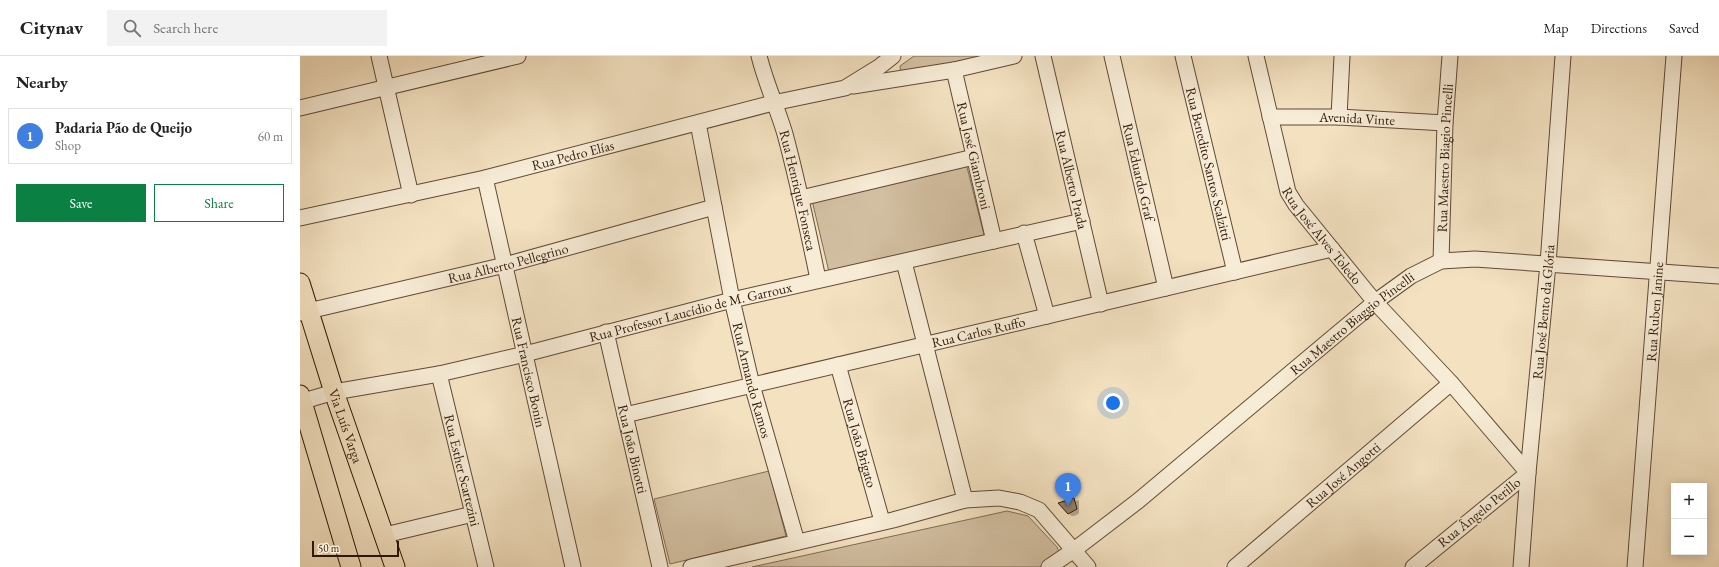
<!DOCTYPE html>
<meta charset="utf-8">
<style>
:root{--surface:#fff;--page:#f2f2f2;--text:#222;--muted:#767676;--line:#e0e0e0;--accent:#0b8043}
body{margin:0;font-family:"EB Garamond",serif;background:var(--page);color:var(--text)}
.controls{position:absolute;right:12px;bottom:12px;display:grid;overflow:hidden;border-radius:0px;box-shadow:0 2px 10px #0003}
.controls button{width:36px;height:36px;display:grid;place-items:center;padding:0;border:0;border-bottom:1px solid var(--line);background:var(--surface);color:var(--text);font:20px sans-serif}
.scale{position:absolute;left:12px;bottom:10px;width:87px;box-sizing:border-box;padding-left:4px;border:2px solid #301807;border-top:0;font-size:11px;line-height:14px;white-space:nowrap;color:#301807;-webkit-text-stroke:3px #f7ecd6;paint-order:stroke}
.you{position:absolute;left:813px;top:347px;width:14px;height:14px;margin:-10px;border:3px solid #fff;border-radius:50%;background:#1a73e8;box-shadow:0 0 0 6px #1a73e833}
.badge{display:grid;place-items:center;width:26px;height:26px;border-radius:50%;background:var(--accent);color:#fff;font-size:13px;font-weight:700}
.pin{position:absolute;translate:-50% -33px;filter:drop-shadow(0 1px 2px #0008)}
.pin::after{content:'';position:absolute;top:21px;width:14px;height:12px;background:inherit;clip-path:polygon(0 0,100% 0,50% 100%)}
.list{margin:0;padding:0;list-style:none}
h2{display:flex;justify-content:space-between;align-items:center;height:52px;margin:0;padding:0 16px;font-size:17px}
h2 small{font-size:13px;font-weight:400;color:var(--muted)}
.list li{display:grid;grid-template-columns:26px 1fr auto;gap:12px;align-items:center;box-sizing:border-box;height:56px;margin:0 8px 8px;padding:0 8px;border:1px solid var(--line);border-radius:0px}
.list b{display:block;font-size:15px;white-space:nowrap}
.list p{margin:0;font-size:13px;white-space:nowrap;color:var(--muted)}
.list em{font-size:13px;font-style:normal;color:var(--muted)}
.actions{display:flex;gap:8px;padding:12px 16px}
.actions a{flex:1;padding:9px 0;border:1px solid var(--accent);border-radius:0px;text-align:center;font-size:14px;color:var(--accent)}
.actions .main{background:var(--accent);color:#fff}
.icon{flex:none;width:22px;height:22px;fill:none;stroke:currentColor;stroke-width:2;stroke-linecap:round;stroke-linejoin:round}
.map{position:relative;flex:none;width:1419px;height:511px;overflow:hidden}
header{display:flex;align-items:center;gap:24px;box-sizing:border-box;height:56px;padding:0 20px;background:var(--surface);border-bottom:1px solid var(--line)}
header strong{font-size:19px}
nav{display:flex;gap:22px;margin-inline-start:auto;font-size:14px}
.search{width:280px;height:36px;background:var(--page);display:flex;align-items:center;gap:10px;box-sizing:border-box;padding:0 14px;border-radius:0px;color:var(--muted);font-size:15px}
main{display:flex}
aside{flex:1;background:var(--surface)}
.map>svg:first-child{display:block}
.green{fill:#d2bfa1;stroke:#816c54}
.building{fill:#958167;stroke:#301807;filter:url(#shadow)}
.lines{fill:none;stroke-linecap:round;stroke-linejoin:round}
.minor-casing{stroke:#614a35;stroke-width:17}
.major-casing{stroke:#301807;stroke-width:21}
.minor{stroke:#f7ecd6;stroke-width:15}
.major{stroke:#f3e1c0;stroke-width:19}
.labels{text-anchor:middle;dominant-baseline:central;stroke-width:3.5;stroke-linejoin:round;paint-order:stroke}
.street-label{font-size:14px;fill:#301807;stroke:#f7ecd6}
</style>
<header>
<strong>Citynav</strong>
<div class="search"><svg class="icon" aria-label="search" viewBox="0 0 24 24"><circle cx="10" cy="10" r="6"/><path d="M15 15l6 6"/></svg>Search here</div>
<nav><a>Map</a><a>Directions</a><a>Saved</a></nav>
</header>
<main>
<aside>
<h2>Nearby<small></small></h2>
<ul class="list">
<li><span class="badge" style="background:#3f7fe0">1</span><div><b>Padaria Pão de Queijo</b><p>Shop</p></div><em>60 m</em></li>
</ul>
<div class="actions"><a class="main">Save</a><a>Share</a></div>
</aside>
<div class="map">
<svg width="1419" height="511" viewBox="0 0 1419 511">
<defs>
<filter id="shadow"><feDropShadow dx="4.5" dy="2.5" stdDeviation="0" flood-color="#0004"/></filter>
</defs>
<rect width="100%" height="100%" fill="#f3e1c0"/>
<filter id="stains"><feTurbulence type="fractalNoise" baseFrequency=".005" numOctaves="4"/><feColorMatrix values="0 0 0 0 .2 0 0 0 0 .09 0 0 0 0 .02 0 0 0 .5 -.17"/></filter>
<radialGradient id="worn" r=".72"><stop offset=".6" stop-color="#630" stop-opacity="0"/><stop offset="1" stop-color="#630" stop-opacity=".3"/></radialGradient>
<g class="green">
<path d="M614,0h69l-82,19 -1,-9z"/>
<path d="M665,103l19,76 -155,37 -18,-76z"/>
<path d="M469,415l17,65 -116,28 -16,-65z"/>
<path d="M707,455l21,5 29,31 3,7 -4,7 -16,6h-288z"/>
</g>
<path class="building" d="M774,442l3,11 -9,5 -10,-11z"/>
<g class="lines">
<g class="minor-casing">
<g id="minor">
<path d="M79,0l32,139"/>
<path id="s1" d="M459,0c7,28 18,51 26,78 13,48 23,97 33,145"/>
<path id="s2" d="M743,0l58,248"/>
<path id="s3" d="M812,0l54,232"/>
<path id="s4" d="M883,0l52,216"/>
<path id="s5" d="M956,0l32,136 8,13 79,97 76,81 77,90 -115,94"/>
<path id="s6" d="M654,14l40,171"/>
<path d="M553,30l101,-16 60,-14"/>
<path d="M0,52l218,-52"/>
<path id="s7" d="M970,61h69l106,6"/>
<path d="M1039,61l3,-61"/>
<path id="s8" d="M398,67l34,177 20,85 45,157"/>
<path id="s9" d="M185,122l88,389"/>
<path d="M501,142l173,-41"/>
<path id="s10" d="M0,162l185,-40 288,-75 72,-15 34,-21 14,-11"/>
<path d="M724,177l23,83"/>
<path id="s11" d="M1141,205l4,-138 5,-67"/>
<path d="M604,206l61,238"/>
<path id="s12" d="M0,257l205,-48 209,-58"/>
<path id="s13" d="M306,276l54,235"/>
<path id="s14" d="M538,309l44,156"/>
<path id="s15" d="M139,318l47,193"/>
<path id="s16" d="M0,346l34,-10 105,-18 86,-20 207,-54 350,-79"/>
<path id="s17" d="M325,359l707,-166"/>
<path d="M85,479l88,-21"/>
<path d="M391,511l202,-47 72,-20 34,-2 21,4 19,8 49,57"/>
<path id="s18" d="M749,511l25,-17 64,-49 237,-199 36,-26 30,-15 34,-2 244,17"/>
<path id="s19" d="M935,511l216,-184"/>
<path id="s20" d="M1221,511l7,-94 20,-209 15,-208"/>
<path id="s21" d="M1335,511l39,-511"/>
</g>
</g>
<g class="major-casing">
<g id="major">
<path id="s22" d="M0,227l34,109 61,175"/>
<path d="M0,339l51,172"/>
</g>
</g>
<use href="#minor" class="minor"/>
<use href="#major" class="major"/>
</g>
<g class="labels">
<g class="street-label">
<text stroke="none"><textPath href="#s7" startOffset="87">Avenida Vinte</textPath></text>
<text stroke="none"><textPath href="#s10" startOffset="280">Rua Pedro Elías</textPath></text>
<text stroke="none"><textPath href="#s6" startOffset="88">Rua José Giambroni</textPath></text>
<text stroke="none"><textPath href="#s11" startOffset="103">Rua Maestro Biagio Pincelli</textPath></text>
<text stroke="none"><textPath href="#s4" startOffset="111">Rua Benedito Santos Scalzitti</textPath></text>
<text stroke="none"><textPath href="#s3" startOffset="119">Rua Eduardo Graf</textPath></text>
<text stroke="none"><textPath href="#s2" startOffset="127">Rua Alberto Prada</textPath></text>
<text stroke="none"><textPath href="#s1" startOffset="140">Rua Henrique Fonseca</textPath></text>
<text stroke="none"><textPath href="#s5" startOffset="195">Rua José Alves Toledo</textPath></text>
<text stroke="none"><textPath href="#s12" startOffset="214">Rua Alberto Pellegrino</textPath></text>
<text stroke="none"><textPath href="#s16" startOffset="401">Rua Professor Laucídio de M. Garroux</textPath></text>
<text stroke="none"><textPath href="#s20" startOffset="256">Rua José Bento da Glória</textPath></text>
<text stroke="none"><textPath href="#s21" startOffset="256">Rua Ruben Janine</textPath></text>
<text stroke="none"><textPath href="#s18" startOffset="389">Rua Maestro Biaggio Pincelli</textPath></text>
<text stroke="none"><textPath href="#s17" startOffset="363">Rua Carlos Ruffo</textPath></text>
<text stroke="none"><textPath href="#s9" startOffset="199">Rua Francisco Bonin</textPath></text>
<text stroke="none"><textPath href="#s8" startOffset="263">Rua Armando Ramos</textPath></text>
<text stroke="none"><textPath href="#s22" startOffset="150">Via Luís Varga</textPath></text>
<text stroke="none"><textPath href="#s14" startOffset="81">Rua João Brigato</textPath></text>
<text stroke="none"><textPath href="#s13" startOffset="120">Rua João Binotti</textPath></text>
<text stroke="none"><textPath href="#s15" startOffset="99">Rua Esther Scartezini</textPath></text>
<text stroke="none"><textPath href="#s19" startOffset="142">Rua José Angotti</textPath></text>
<text transform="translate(1179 456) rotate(-39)">Rua Ângelo Perillo</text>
</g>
</g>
<rect width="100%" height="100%" filter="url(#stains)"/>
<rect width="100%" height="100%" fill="url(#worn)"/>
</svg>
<div class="controls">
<button>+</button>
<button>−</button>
</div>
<div class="scale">50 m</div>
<div class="you"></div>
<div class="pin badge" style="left:768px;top:450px;background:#3f7fe0">1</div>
</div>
</main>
